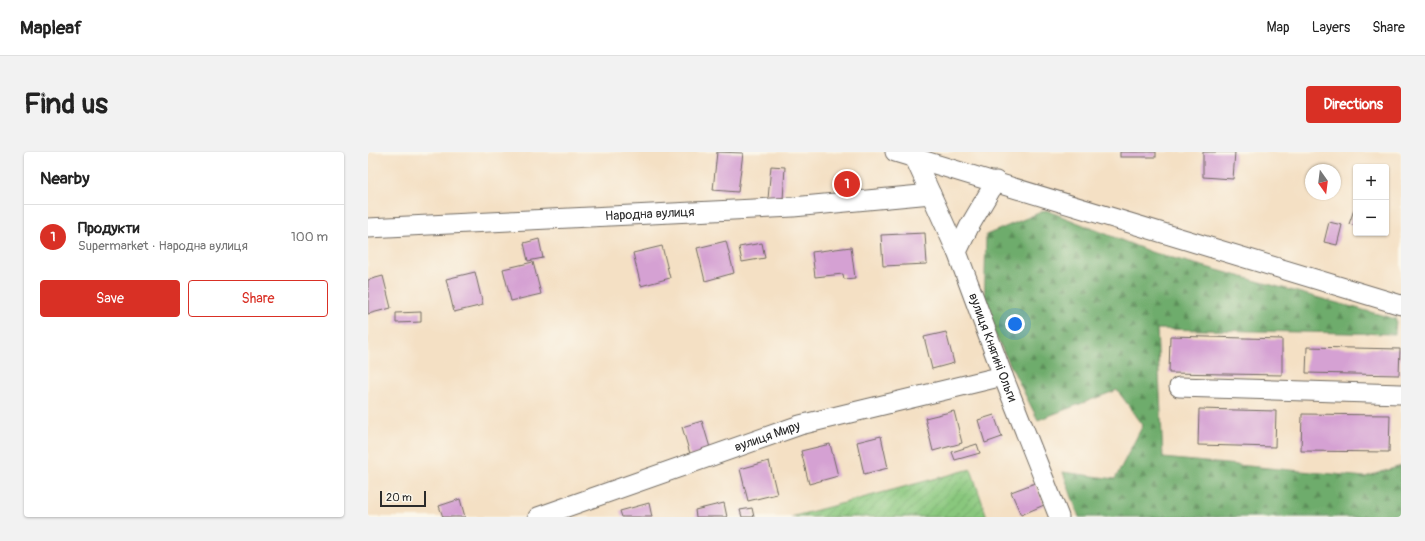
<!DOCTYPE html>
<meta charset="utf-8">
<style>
:root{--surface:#fff;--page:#f2f2f2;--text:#222;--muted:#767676;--line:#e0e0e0;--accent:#d93025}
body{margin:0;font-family:Pangolin,sans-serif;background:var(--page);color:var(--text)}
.controls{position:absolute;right:12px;top:12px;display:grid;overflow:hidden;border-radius:4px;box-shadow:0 1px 3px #0004}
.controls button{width:36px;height:36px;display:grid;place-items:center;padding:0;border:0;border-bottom:1px solid var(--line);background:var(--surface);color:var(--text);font:20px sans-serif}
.compass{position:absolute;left:937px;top:12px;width:36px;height:36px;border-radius:50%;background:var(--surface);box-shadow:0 1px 3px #0004;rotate:166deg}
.scale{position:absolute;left:12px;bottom:10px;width:46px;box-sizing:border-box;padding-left:4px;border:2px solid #2b2b2b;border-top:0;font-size:11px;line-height:14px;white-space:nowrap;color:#2b2b2b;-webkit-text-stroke:3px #fbf7ec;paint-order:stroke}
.you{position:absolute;left:647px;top:172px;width:14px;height:14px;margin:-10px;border:3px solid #fff;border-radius:50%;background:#1a73e8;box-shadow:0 0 0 6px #1a73e833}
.badge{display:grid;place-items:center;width:26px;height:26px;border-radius:50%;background:var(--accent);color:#fff;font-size:13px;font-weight:700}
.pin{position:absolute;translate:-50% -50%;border:2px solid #fff;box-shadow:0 1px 4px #0006}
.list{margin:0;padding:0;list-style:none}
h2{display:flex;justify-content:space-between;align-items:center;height:52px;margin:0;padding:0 16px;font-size:17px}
h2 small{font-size:13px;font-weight:400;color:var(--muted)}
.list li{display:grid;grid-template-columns:26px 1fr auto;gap:12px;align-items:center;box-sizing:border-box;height:64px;padding:0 16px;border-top:1px solid var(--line)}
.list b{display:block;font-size:15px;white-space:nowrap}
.list p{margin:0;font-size:13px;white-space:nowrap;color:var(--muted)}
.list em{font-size:13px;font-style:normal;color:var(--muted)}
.actions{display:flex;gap:8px;padding:12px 16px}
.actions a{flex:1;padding:9px 0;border:1px solid var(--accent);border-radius:4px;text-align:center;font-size:14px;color:var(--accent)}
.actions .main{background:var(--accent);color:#fff}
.map{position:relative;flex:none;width:1033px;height:365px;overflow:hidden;border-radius:4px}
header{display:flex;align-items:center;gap:24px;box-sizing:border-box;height:56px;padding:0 20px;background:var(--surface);border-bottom:1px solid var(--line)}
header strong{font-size:19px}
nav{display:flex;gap:22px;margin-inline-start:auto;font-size:14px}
.intro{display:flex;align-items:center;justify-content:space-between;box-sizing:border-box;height:96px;padding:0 24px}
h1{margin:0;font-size:28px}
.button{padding:10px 18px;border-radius:4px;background:var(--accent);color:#fff;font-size:14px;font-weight:700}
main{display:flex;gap:24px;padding:0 24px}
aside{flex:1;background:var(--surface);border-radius:4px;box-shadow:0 1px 3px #0004}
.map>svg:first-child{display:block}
.forest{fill:url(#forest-firs);stroke:#4c6c4c}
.garden{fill:url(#garden-furrows);stroke:#5a7954}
.building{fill:#d5a1d3}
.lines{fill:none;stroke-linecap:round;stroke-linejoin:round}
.minor-casing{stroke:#716a61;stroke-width:21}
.minor{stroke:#fff;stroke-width:19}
.labels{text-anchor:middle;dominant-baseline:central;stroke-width:3;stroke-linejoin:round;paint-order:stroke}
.street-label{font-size:13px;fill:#2b2b2b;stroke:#fbf7ec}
</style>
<header>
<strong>Mapleaf</strong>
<nav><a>Map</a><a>Layers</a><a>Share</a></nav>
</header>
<div class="intro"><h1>Find us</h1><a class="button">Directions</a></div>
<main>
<aside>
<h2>Nearby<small></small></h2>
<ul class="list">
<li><span class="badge">1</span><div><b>Продукти</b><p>Supermarket · Народна вулиця</p></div><em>100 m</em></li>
</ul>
<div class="actions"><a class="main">Save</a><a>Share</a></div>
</aside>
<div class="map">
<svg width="1033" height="365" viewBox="0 0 1033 365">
<defs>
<pattern id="forest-firs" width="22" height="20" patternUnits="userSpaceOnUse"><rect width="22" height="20" fill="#6eac6c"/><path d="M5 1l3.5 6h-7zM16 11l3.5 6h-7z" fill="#5b8c59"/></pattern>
<pattern id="garden-furrows" width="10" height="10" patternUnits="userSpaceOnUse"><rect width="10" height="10" fill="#89c77d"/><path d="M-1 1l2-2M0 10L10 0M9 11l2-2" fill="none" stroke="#70a267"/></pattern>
</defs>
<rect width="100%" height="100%" fill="#fbf7ec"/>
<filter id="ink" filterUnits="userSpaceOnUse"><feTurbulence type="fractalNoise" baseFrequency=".025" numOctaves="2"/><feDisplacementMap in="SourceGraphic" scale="8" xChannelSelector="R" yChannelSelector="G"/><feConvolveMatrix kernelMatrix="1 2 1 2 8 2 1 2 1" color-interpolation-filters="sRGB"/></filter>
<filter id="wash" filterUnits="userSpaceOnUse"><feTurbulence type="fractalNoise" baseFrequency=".012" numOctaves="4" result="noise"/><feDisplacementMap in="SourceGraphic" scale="16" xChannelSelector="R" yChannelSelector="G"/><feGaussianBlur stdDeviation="0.9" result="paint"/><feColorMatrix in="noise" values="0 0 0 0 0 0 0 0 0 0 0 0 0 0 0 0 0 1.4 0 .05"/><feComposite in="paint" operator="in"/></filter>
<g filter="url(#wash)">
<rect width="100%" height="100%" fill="#f4e0c4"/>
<path class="forest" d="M678,58l105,42 245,67 -1,15 -238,-5 6,129 202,19 36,-11v51h-322l-16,-45 52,7 28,-54 -26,-35 -79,30 -54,-107 2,-78z"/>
<path class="garden" d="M603,317l16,48h-196z"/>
<g id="blocks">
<g class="building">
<path d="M349,0l26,1 -5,39 -25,-2z"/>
<rect x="752" y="0" width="36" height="5"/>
<path d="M835,0h32l-2,27 -30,-2z"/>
<path d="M403,14l14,1 -2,33 -15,-1z"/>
<path d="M474,23l13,2 -3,17 -12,-3z"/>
<path d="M988,52v22l-7,-2z"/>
<path d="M961,70l13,3 -5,20 -13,-3z"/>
<path d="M557,81l2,31 -44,2 -2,-31z"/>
<path d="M171,87l4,19 -15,3 -4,-18z"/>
<path d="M358,89l8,32 -29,8 -8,-33z"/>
<path d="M394,91l3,15 -23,4 -3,-15z"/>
<path d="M294,94l8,32 -29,8 -8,-33z"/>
<path d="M483,95l4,31 -11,1 -1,-5 -28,3 -3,-25z"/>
<path d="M165,110l8,32 -30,7 -8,-32z"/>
<path d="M107,120l8,33 -29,7 -8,-33z"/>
<path d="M15,124l8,32 -23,6v-34z"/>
<path d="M53,160v10l-25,1v-10z"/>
<path d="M578,180l8,31 -22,6 -8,-32z"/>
<path d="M802,184l112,3v36l-113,-2z"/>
<path d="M939,195l93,2 -1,26 -93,-2z"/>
<path d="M831,257l77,2 -1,36 -77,-2z"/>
<path d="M586,259l8,32 -29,8 -8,-33z"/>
<path d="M934,262l88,1 -1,37 -88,-1z"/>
<path d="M626,263l8,22 -17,6 -7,-23z"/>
<path d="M334,269l9,30 -20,6 -9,-30z"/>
<path d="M513,284l7,32 -24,6 -7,-32z"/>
<path d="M462,292l8,32 -29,8 -8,-33z"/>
<path d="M609,292l3,9 -25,7 -3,-8z"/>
<path d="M401,309l8,33 -29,7 -8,-32z"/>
<path d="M667,331l9,22 -23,10 -10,-23z"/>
<path d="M92,347l5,18h-22l-4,-11z"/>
<path d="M281,351l3,14h-30l-2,-6z"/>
<path d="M356,351l3,14h-31l-1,-7z"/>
<path d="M384,356l2,9h-12l-2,-7z"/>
</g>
</g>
</g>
<g filter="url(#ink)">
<use href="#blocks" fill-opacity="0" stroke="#716a61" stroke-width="1"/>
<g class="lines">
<g class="minor-casing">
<g id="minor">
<path d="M527,0l506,153"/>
<path d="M544,0l45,100"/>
<path id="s1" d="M628,29l-27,46 -12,25 46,124 56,141"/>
<path id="s2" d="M0,76l425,-21 138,-13"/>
<path d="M811,235l222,7"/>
<path id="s3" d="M170,365l262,-92 203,-49"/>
</g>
</g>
<use href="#minor" class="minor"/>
</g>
</g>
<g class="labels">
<g class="street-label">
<text stroke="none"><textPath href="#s2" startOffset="282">Народна вулиця</textPath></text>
<text stroke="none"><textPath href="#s1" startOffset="183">вулиця Княгині Ольги</textPath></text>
<text stroke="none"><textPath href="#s3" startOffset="243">вулиця Миру</textPath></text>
</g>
</g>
</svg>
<div class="controls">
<button>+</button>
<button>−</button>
</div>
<svg class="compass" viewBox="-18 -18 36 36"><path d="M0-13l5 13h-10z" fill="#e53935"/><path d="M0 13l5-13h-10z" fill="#767676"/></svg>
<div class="scale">20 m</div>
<div class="you"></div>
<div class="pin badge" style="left:479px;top:32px">1</div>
</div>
</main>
